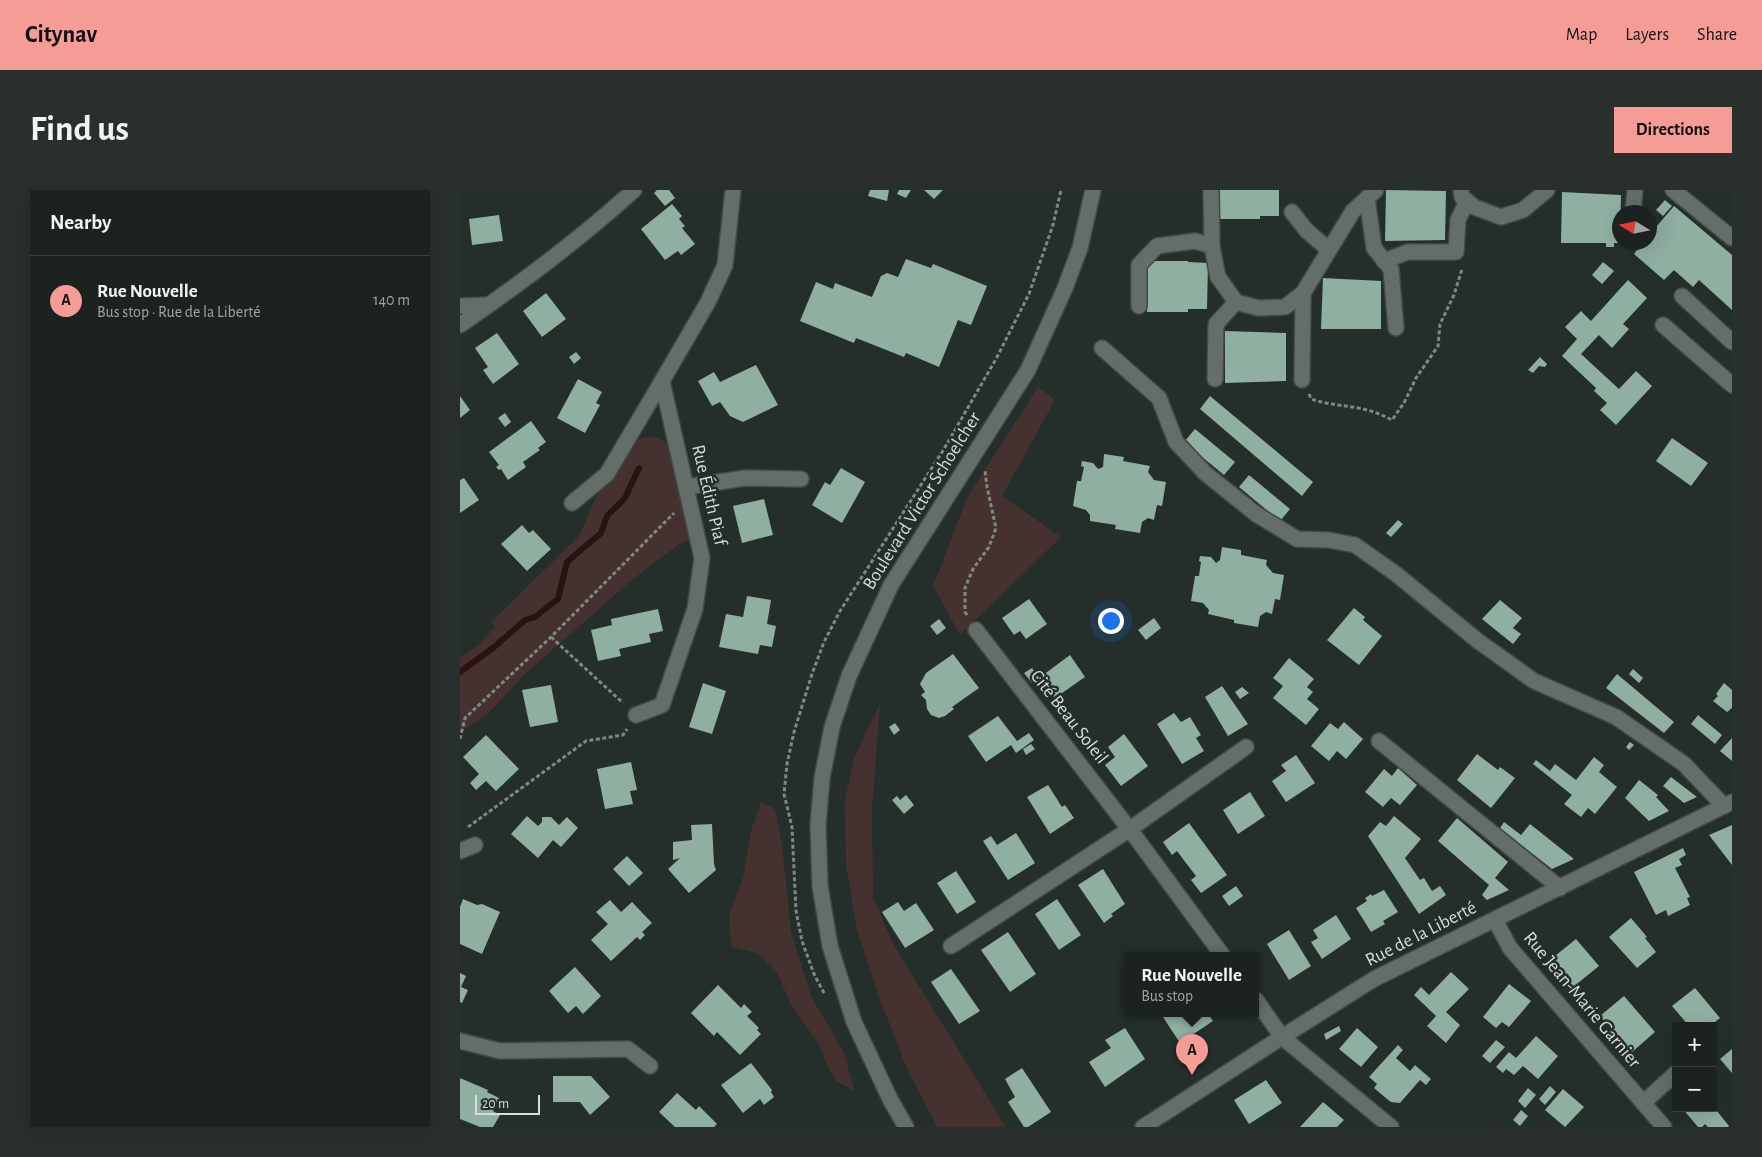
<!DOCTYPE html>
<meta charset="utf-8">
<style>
:root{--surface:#1b2220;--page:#282f2d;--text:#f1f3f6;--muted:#a0a4a5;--line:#393f3e;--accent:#f59c96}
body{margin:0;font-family:"Alegreya Sans",sans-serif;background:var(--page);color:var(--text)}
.controls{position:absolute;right:15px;bottom:15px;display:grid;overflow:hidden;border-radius:0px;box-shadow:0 5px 20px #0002}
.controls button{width:45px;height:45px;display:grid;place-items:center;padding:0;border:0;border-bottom:1px solid var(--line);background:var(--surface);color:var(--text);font:25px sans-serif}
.compass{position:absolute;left:1152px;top:15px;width:45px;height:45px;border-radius:50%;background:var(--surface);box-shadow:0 5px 20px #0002;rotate:280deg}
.scale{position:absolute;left:15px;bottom:12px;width:65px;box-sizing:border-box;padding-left:5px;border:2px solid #d6dcda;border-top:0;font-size:14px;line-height:18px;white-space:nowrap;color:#d6dcda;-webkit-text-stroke:4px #242e2a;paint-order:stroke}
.you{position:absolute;left:650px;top:430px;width:18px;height:18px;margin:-12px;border:4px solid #fff;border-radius:50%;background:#1a73e8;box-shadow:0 0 0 8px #1a73e833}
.badge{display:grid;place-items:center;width:32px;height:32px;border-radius:50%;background:var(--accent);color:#111;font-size:16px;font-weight:700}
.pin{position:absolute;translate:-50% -41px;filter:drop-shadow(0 1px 2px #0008)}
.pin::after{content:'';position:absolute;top:26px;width:18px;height:15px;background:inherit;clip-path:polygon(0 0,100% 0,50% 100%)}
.popup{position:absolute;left:664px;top:762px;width:135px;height:65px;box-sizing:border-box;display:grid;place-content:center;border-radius:0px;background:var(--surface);filter:drop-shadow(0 1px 4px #0005);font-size:16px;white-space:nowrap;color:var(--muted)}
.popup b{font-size:19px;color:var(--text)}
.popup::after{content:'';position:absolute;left:50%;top:100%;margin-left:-10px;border:10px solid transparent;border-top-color:var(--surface)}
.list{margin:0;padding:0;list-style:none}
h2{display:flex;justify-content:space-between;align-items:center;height:65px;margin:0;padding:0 20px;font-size:21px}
h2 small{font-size:16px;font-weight:400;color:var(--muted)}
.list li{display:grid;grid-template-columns:32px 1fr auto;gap:15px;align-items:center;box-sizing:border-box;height:90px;padding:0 20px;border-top:1px solid var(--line)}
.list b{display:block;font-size:19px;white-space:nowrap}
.list p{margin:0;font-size:16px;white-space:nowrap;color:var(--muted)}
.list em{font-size:16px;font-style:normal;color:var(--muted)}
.map{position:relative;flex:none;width:1272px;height:937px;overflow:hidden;border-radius:0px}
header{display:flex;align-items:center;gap:30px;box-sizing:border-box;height:70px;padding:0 25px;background:var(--accent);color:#111}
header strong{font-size:24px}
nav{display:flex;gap:28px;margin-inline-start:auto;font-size:18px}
.intro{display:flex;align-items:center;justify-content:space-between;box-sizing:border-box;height:120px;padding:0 30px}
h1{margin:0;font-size:35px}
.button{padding:12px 22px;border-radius:0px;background:var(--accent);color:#111;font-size:18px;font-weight:700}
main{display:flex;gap:30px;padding:0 30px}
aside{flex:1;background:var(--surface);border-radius:0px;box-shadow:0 5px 20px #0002}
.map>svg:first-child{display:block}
.green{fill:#443130}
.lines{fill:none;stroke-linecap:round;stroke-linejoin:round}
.stream{stroke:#2a1210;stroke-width:6}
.building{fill:#8fafa1}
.minor-casing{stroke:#414947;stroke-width:18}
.path{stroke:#808885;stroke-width:3;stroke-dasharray:4 2.5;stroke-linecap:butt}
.minor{stroke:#636e69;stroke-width:15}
.labels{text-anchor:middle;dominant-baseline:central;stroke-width:5;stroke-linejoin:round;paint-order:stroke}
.street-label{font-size:19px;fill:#d6dcda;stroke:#242e2a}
</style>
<header>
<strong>Citynav</strong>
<nav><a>Map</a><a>Layers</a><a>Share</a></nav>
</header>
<div class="intro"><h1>Find us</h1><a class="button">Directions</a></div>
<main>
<aside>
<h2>Nearby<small></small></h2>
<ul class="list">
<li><span class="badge">A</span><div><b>Rue Nouvelle</b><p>Bus stop · Rue de la Liberté</p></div><em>140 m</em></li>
</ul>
</aside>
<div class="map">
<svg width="1272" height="937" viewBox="0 0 1272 937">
<rect width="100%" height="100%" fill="#242e2a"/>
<g class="green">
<path d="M578,197l17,13 -53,96 59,41 -101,98 -27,-49 35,-90z"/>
<path d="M192,246l16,7 23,97 -12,4 -47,36 -108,95 -36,39 -28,18v-74l18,-13 17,-18 -4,-5 88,-86 18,-41 25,-37 14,-18z"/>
<path d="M420,513l-8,107 1,87 20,47 113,183h-69l-30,-58 -28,-72 -22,-67 -11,-65 -1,-66 9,-41z"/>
<path d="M301,612l14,7 7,35 9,88 20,64 32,55 12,40 -19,-10 -10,-18 -6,-17 -29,-41 -14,-33 -20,-19 -26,-6 -2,-31 14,-39 9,-50z"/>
</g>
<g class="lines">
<path class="stream" d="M0,482l33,-24 32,-28 10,-3 23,-18 9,-37 34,-29 6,-17 18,-18 14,-30"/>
</g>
<g class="building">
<path d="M197,0h12l6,8 -10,8 -11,-13z"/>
<path d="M410,0h19l-2,11 -19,-5z"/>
<path d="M439,0h12l-5,8 -9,-4z"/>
<path d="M464,0h19l-9,9z"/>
<path d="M758,0h61v26h-19v3h-42z"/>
<path d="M926,0l60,1 -1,49 -60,1z"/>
<path d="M1102,2l59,3 -1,48h-6v4h-8v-4h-45z"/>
<path d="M1205,10l7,6 -9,10 -7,-6z"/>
<path d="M212,14l10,12 -3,3 6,7 -3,2 13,16 -14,11 -3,-4 -13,9 -24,-31z"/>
<path d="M1214,16l58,49v55l-33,-30 -6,7 -19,-17 -10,10 -30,-26 9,-12h7v-8z"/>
<path d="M39,25l4,26 -31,4 -3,-26z"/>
<path d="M446,69l25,9 2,-4 54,22 -16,39 -13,-5 -19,47 -33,-14 -2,4 -48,-19 -2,5 -54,-22 16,-39 17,7 2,-6 37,14 9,-21 6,-3 11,4z"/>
<path d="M688,71h40v1l20,1 -1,46h-19v3h-41z"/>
<path d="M1143,72l11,9 -12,13 -10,-9z"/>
<path d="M863,88l58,3v48h-60z"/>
<path d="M1168,90l19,18 -24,26 6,5 -17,19 -13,-13 -18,19 38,35 17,-18 16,15 -36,39 -16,-15 7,-7 -13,-12 2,-3 -34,-32 15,-17 -12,-12 16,-16 10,10z"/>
<path d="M86,103l20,26 -24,18 -19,-26z"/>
<path d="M765,141l61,2v48l-61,2z"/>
<path d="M37,143l22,31 -26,20 -10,-14 5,-3 -13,-19z"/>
<path d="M116,162l5,6 -7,6 -5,-7z"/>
<path d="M1080,167l7,7 -2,3 -6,-1 -6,7 -5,-3z"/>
<path d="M296,175l22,40 -35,17 -13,-6 -10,-14 -8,4 -14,-25 16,-9 6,10z"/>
<path d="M118,189l24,13 -6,11 4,2 -15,28 -28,-15z"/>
<path d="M0,206l10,14 -10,8z"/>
<path d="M750,206l103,86 -11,14 -102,-87z"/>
<path d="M45,223l6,9 -6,5 -7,-9z"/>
<path d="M71,231l15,21 -8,6 2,2 -17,12 3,5 -18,13 -7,-11 -2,1 -3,-3 3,-2 -10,-13z"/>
<path d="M735,239l40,33 -11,13 -40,-33z"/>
<path d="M1212,248l36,25 -17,23 -35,-25z"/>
<path d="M644,264l20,3 -1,4 27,5 -2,6 6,8 12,2 -4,24 -5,-1 -3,15 -6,-2 -6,4 -2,11 -25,-4 1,-4 -26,-4v-6l-4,-5 -13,-4 4,-25h4l3,-14 -3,-1 1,-5 11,2 5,6 5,-2z"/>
<path d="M381,278l24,14 -23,41 -30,-18 13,-23 5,3z"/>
<path d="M789,285l41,34 -10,12 -41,-34z"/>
<path d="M4,288l15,22 -19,13v-33z"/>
<path d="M304,309l9,36 -31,8 -9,-37z"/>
<path d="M938,330l5,4 -12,13 -5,-4z"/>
<path d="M62,335l7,8 4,-3 18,19 -24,22 -26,-27z"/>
<path d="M762,357l19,3v5l26,5 -1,5 7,8 11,2 -4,25 -5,-1 -3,15 -6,-2 -6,4 -2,11 -24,-4v-3l-26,-6 1,-4 -6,-7 -12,-2 4,-25h4l2,-14 -2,-1 1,-5 11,1 5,6 4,-3z"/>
<path d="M287,406l24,4 -4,24 9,2 -4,21 -12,-2 -2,9 -39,-7 7,-33 17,3z"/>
<path d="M569,409l18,25 -21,15 -6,-8 -6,4 -12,-17z"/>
<path d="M1040,410l22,18 -9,10 8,6 -8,10 -31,-25z"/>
<path d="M894,418l11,9 -2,3 19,16 -23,29 -32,-25z"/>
<path d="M198,419l5,22 -14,3 2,8 -32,7 2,7 -23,5 -7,-31 21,-5 -1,-6z"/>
<path d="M694,428l7,10 -15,12 -8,-10z"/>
<path d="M479,429l7,9 -9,7 -7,-9z"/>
<path d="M493,464l26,34 -27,19 2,2 -9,7 -6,2 -8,-3 -4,-6 -1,-9 -5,-5 4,-3 -5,-8 6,-11z"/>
<path d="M610,465l15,22 -30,21 -16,-20z"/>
<path d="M829,468l25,21 -7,8 6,5 -6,7 12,10 -13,16 -33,-27 10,-12 -10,-8z"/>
<path d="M572,478l7,10 -7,5 -8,-10z"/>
<path d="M1173,479l10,9 -4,5 -10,-9z"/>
<path d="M1157,484l57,48 -10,11 -58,-45z"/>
<path d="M243,493l23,8 -14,43 -23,-7z"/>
<path d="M1264,493l8,7v18l-5,4 -14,-11 5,-5 -2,-2z"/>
<path d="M91,495l7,37 -28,5 -8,-37z"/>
<path d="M762,496l26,38 -20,12 -23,-39z"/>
<path d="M782,497l7,6 -9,6 -5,-7z"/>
<path d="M714,523l7,9 9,-5 11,18 -5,3 8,13 -22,13 -25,-40z"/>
<path d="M1238,525l24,20 -7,9 -24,-20z"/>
<path d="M538,526l19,25 12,-8 5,7 -18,13 -5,-8 -25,17 -18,-26z"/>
<path d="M884,532l19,17 -17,20 -9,-8 -8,10 -18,-15 19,-23 8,6z"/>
<path d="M435,533l5,7 -6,5 -5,-8z"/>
<path d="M664,544l24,32 -27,20 -16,-21 10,-8 -7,-10z"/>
<path d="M26,545l33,34 -23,22 -10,-10 -10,9 -6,-7 9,-9 -16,-17z"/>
<path d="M1272,548v23l-12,-10z"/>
<path d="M1170,552l4,3 -5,5 -3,-3z"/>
<path d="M571,554l4,5 -9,6 -3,-6z"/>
<path d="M1017,564l21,16 2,-3 15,11 -24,30 -34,-28z"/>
<path d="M836,565l19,28 -29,19 -14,-21 14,-10 -5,-6z"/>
<path d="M1134,567l10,8 -5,7 18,15 -22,27 -7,-6 -7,9 -17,-13 8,-9 -39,-31 3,-4 14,11 5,-7 21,16z"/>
<path d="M171,572l6,28 -7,1 3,13 -28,5 -8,-40z"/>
<path d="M938,578l19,17 -17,20 -9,-7 -8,9 -18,-15 19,-23 8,7z"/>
<path d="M1211,587l26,20 -13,6 -21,-17z"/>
<path d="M1179,590l19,15 -2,2 13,14 -20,10 -24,-23z"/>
<path d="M588,595l14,22 3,-2 9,13 -24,16 -23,-37z"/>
<path d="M790,602l15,24 -27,18 -15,-24z"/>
<path d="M446,605l8,10 -10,9 -12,-14 5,-4 3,4z"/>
<path d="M67,626l11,10 4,-4v-5h9l8,8 8,-8 11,11 -17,19 -8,-7 -15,18 -27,-24z"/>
<path d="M934,626l27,23 -16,19 15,22 4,-2 8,13 8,-5 6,9 -27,19 -51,-78 12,-14 6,4z"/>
<path d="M997,628l51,44 -13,16 14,12 -22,10 -5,-5 7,-10 -51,-44z"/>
<path d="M1044,632l17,13 9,-11 44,35 -22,10 -52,-41z"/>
<path d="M729,633l38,52 -26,18 -10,-13 5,-4 -10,-13 -9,-12 -5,4 -9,-13z"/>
<path d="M252,634l2,40 2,6 -27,23 -21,-24 12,-11 -7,2v-18l19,-2 -1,-15z"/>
<path d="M1272,635v40l-23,-30z"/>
<path d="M556,643l19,30 -27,17 -25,-39 8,-5 6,9z"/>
<path d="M1223,658l3,7 -7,4 3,6 -7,3 15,29 -3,1 3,7 -22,11 -2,-6 -10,5 -22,-43z"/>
<path d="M167,666l16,17 -14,13 -16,-17z"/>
<path d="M643,679l22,35 -14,10 2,2 -9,7 -26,-38z"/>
<path d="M496,681l20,31 -19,12 -20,-31z"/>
<path d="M776,696l7,10 -14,10 -7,-10z"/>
<path d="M924,700l14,22 -15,9 2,3 -14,8 -15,-24 11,-7 -2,-3 6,-4 1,2z"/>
<path d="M3,709l14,6 5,-1 18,8 -18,42 -22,-10v-37z"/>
<path d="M597,709l24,36 -22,15 -24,-36z"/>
<path d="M150,710l11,12 11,-10 20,21 -10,9 3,3 -5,5 -3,-3 -26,24 -20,-21 17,-16 -12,-12z"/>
<path d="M438,712l6,9 12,-8 18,27 -29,18 -23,-36z"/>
<path d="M876,725l15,24 -29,20 -11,-17 7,-4 -5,-8z"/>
<path d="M1171,728l16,19 -2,1 11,14 -19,16 -28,-31z"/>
<path d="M829,740l22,36 -22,14 -22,-36z"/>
<path d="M548,742l28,42 -26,18 -29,-42z"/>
<path d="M1116,749l23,27 -26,21 -23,-27z"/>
<path d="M115,777l26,29 -18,18 -7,-8 -8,7 -19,-22z"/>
<path d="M491,779l29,42 -21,13 -28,-42z"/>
<path d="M991,782l18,17 -23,23 14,13 -14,18 -19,-17 9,-10 -22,-21 7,-8 8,8z"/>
<path d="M0,783l6,3 -5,11 7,3 -6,13 -2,-1z"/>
<path d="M1049,794l22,17 -22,26 -7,-5 -6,6 -13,-11z"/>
<path d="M258,795l23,23 3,-4 8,8 -5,4 12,12 -2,2 4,4 -21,21 -23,-23 -3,4 -23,-23z"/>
<path d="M1235,798l25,30 -10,8h-21l-17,-20z"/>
<path d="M1164,806l31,36 -24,21 -31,-37z"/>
<path d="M701,824h47l5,7 -33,22z"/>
<path d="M879,836l2,5 -15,9 -2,-6z"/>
<path d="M665,838l20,31 -40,28 -16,-25 22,-14 -6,-8z"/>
<path d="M897,838l21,19 -17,20 -22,-18z"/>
<path d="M1076,846l22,20 -20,23 -15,-13 -9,9 -8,-6 -3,4 -7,-6 13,-15 7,6z"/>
<path d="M1036,850l9,7 -15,16 -8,-7z"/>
<path d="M938,855l5,5 -7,8 14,13 5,-6 16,14 -5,6 -6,-5 -20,23 -9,-1 -4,-3 -13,-11 3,-4 -8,-7z"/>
<path d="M1272,859v24l-12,-14z"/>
<path d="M291,873l21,27 -1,2 3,5 -10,8 -4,-6 -17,14 -22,-28z"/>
<path d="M562,878l29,44 -23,15h-4l-16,-25 7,-5 -10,-18z"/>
<path d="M93,886h38l19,21 -20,18 -10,-13h-27z"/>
<path d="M0,888l28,12 -1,2 12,6 -6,13 7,4 -7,12h-13l-20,-8z"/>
<path d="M806,890l16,23 -33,21 -15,-24z"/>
<path d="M1090,896l6,6 -11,13 -6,-6z"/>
<path d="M1068,898l8,7 -11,13 -7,-7z"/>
<path d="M1103,899l21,18 -19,20 -20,-17z"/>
<path d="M217,903l19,17 3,-4 18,18 -3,3h-39l-16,-15z"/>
<path d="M863,912l21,18 -7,7h-37z"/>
<path d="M1253,916l16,20 -1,1h-20l-3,-3 -3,3h-4l-16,-19h31z"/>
<path d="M1061,920l7,6 -8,10 -7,-6z"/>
</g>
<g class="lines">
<g class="minor-casing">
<g id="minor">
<path d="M751,0l1,56 6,31 18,25 22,6 27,-1 18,-14 50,-82 23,-21"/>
<path d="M1001,0l1,7 12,10 27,10 22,-7 24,-20"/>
<path d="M1213,0l59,48"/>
<path d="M907,8l7,50 17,21 5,59"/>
<path d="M832,22l14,18 23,20"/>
<path d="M1173,22l2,-22"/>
<path d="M924,71l24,-9h48l2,-32 9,-19"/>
<path d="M1222,106l50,46"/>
<path d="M0,116l28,-1"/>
<path d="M679,116v-41l18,-19 38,-5 17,5"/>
<path d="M0,135c60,-41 120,-86 174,-135"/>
<path d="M1203,135l69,60"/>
<path d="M642,158l57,50 17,44 29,31 51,41 41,25 32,1 26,5 41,29 82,67 56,40 82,36 68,47 40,42"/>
<path d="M755,189l1,-55 20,-22"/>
<path d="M842,190l1,-87"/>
<path d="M226,297l59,-9 56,1"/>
<path d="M112,313l35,-29 55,-93"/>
<path d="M516,440l161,209 86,117"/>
<path d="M176,525l26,-10 33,-96 7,-51 -40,-177 46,-79 17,-37 8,-75"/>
<path d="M919,551l181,147"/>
<path d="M0,661l15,-6"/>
<path d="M1035,730l15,28 154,179"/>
<path d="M491,756l179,-117 116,-82"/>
<path d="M796,810l26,37 109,90"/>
<path d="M0,851l40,10 128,-2 22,17"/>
<path d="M1183,913l33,-30"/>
<path d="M446,937l-16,-28 -36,-77 -24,-76 -10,-60 -2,-61 4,-47 10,-51 17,-51 42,-91 137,-215 37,-82 15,-40 13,-58"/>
<path d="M683,937l139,-90 92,-58 358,-177"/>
</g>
</g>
<g class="path">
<path d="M849,204l2,5c20,7 42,6 63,13 6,2 12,5 18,8l12,-17 12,-25 22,-32 2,-22 14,-29 8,-26"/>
<path d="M507,425l-2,-3v-24l8,-19 16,-22 7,-19 -9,-41 -2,-16"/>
<path d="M91,447l72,66"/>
<path d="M0,549l5,-21 86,-81 123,-124"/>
<path d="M8,637l118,-86 37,-6 4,-6"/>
<path d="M364,803l-10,-19 -12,-33 -6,-30 -4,-84 -8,-33 3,-30 7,-32 18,-58 12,-32 16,-31 104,-162 52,-90 33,-65 24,-69 8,-35"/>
</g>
<use href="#minor" class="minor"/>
</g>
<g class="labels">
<g class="street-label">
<text transform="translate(249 305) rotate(77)">Rue Édith Piaf</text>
<text transform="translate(462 311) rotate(-58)">Boulevard Victor Schoelcher</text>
<text transform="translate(609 527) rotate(52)">Cité Beau Soleil</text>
<text transform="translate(961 744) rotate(-27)">Rue de la Liberté</text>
<text transform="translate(1122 810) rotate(50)">Rue Jean-Marie Garnier</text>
</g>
</g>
</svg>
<div class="controls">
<button>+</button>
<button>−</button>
</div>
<svg class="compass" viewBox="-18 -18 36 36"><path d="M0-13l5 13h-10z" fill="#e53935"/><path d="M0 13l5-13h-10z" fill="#a0a4a5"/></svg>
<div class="scale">20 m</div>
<div class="you"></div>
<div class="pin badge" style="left:732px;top:885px">A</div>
<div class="popup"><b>Rue Nouvelle</b>Bus stop</div>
</div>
</main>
